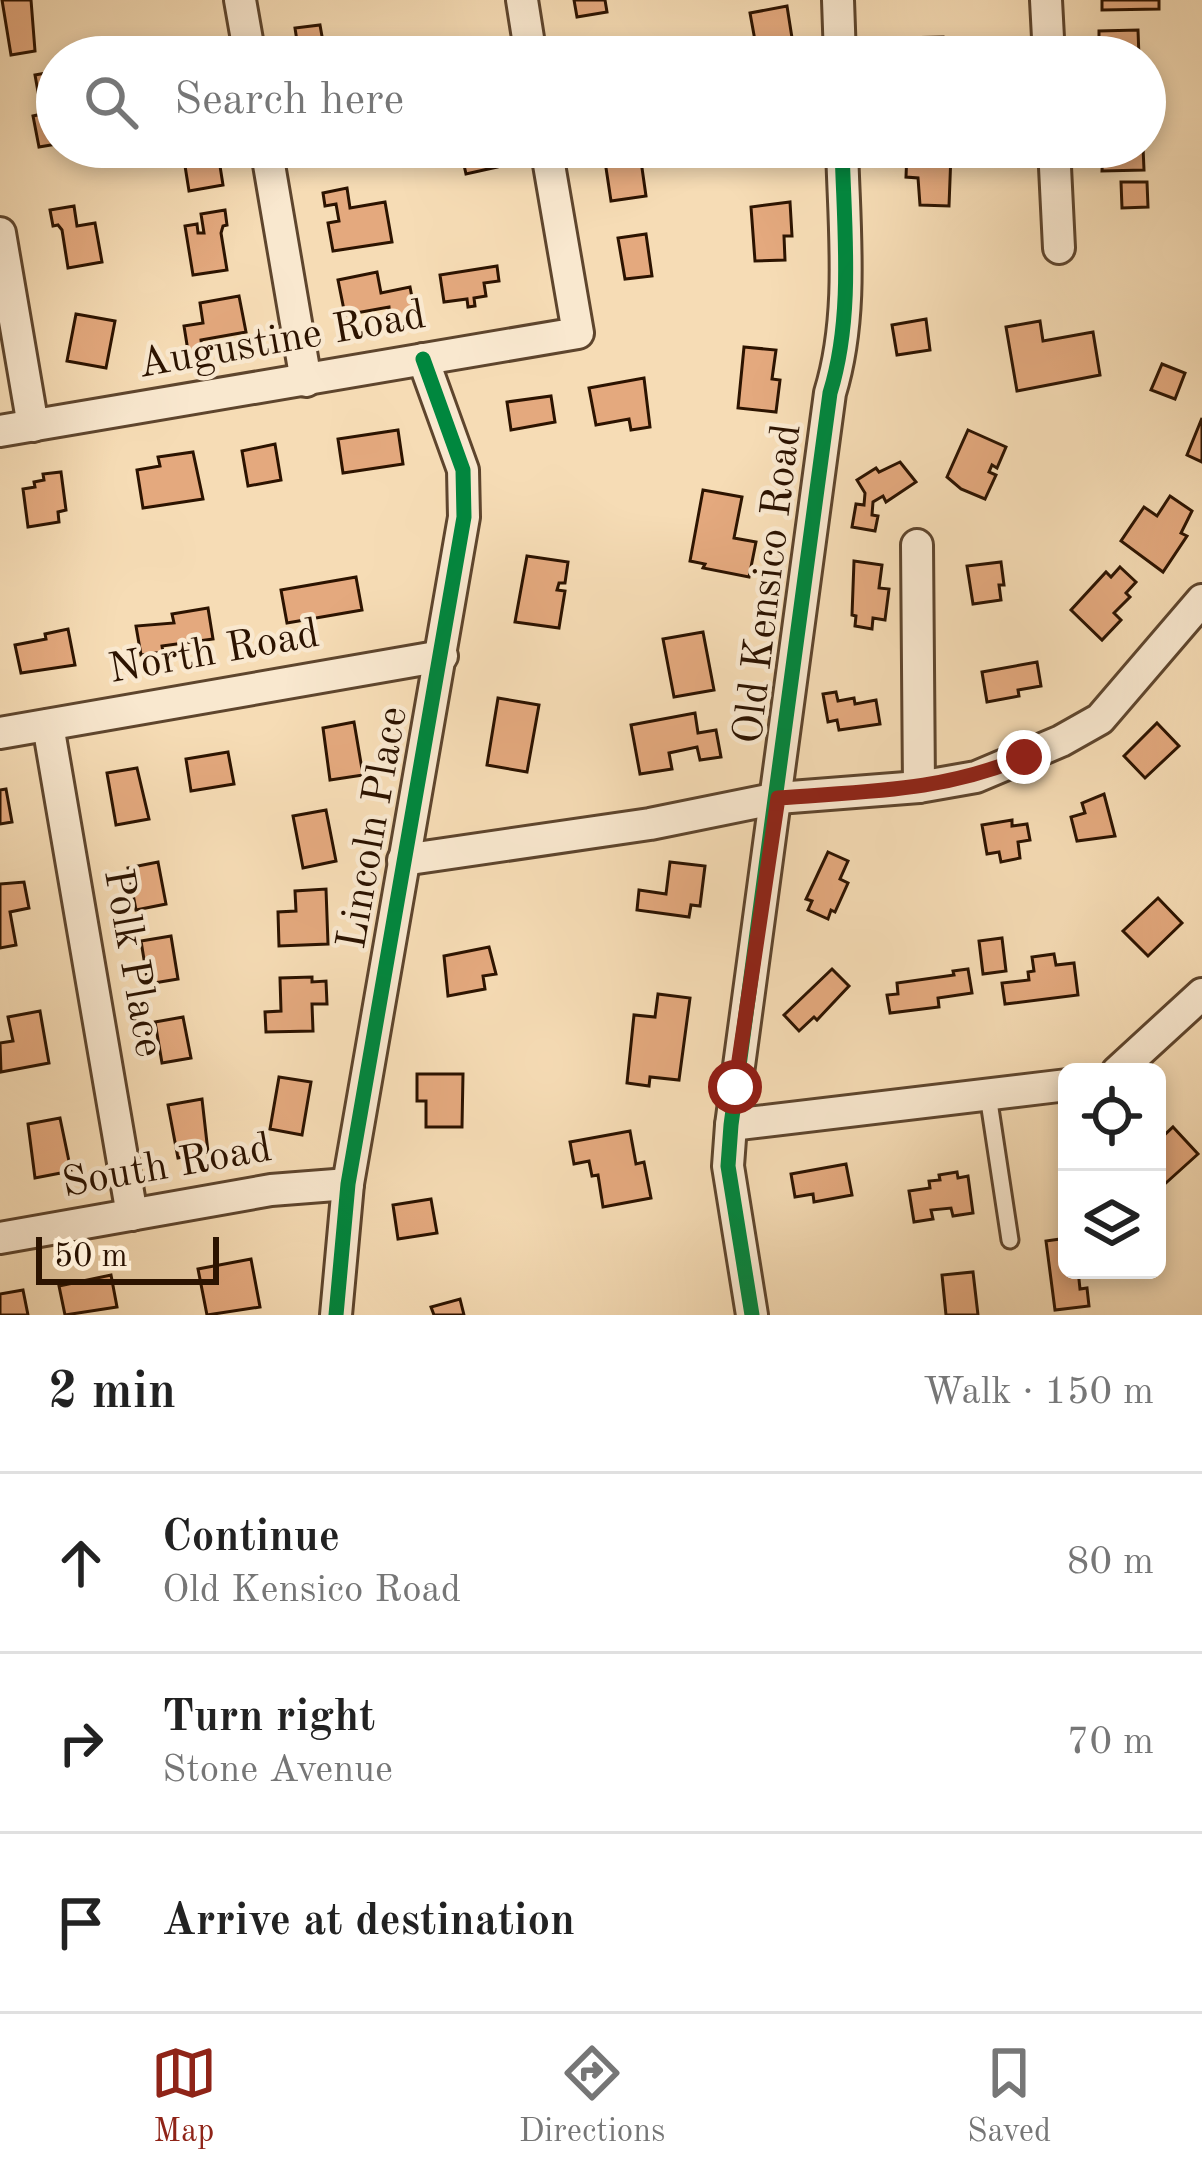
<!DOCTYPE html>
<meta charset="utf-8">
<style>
:root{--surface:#fff;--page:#f2f2f2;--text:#222;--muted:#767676;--line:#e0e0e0;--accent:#8f2418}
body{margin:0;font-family:"Old Standard TT",serif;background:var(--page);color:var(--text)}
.controls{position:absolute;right:36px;bottom:36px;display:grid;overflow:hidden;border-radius:18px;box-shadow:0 6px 18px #0003}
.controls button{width:108px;height:108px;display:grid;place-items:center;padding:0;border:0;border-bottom:3px solid var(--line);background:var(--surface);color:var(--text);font:60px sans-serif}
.scale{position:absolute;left:36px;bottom:30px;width:183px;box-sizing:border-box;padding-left:12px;border:6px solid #2c1300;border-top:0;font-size:33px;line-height:42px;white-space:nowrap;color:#2c1300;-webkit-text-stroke:9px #f9e8cf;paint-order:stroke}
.stop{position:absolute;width:36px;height:36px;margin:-27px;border:9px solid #8f2418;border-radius:50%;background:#fff}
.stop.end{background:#8f2418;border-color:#fff;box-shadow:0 3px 12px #0008}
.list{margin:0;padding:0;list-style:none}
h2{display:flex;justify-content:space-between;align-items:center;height:156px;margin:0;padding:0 48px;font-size:51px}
h2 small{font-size:39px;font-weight:400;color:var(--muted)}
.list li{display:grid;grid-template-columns:78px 1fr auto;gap:36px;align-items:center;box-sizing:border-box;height:180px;padding:0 48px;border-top:3px solid var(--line)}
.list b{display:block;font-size:45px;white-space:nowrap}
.list p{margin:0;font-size:39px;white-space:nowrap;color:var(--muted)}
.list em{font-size:39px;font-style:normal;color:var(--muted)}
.icon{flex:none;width:66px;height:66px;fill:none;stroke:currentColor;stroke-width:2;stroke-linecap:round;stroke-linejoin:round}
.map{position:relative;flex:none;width:1202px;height:1315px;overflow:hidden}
.search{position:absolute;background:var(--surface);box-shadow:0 6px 18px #0003;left:36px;right:36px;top:36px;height:132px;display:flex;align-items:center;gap:30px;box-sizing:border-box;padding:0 42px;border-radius:66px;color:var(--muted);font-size:45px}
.sheet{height:696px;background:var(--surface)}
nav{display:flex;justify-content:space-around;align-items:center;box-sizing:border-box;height:168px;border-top:3px solid var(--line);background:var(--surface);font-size:33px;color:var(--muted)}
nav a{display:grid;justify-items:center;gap:6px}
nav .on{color:var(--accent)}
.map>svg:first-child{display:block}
.building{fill:#e4a97e;stroke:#2c1300;stroke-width:3}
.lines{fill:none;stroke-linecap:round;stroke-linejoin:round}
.service-casing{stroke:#5e452d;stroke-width:21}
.minor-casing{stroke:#5e452d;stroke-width:36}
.service{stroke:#f9e8cf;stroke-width:15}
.minor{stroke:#f9e8cf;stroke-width:30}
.cycleway-casing{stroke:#f9e8cf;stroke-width:22}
.cycleway{stroke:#00873e;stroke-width:15}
.route{stroke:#8f2418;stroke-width:15}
.labels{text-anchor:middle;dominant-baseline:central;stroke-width:9;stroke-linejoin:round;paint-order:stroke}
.street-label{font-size:42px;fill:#2c1300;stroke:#f9e8cf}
</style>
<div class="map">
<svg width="1202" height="1315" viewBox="0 0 1202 1315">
<rect width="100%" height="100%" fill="#f6dcb5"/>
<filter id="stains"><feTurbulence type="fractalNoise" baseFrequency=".00167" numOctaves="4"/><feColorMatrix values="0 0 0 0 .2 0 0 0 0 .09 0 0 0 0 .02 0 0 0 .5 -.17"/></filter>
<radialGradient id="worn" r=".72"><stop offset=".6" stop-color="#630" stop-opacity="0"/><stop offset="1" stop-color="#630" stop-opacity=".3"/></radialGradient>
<g class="building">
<path d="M2,0h29l4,51 -24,4z"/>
<path d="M574,0h31l2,12 -30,5z"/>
<path d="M1102,0h57v9l-57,1z"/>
<path d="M787,6l8,51h-37l-8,-44z"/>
<path d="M320,25l3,17 20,-3 3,18h-37l-2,-17 -10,1 -2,-13z"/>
<path d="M1138,30l1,27h-40v-26z"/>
<path d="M943,37v20h-45v-19z"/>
<path d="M191,48l2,9h-38l-1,-3z"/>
<path d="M57,71v73l-18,3 -6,-31 9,-2 -7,-39z"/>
<rect x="1145" y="83" width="6" height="23"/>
<path d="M182,147h35l6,38 -34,6z"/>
<path d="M460,147h32l5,20 -31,7z"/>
<path d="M629,147l1,9 10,-2 6,42 -35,5 -8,-53z"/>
<path d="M1103,147h40l1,23 -42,1z"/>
<path d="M907,152l44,2 -2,52 -29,-1 -2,-27 -12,-1z"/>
<path d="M1121,182h26l1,25 -26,1z"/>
<path d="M347,188l3,20 35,-6 7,40 -59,9 -5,-28 11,-2 -3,-17 -11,2 -2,-13z"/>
<path d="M790,202l2,34h-8l1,24 -30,1 -4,-54z"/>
<path d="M74,206l3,20 18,-3 7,39 -34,6 -6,-38 -4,-5 -5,1 -3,-16z"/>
<path d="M225,210l2,15 -4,1 -2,7 6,37 -34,5 -8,-49 12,-2 1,9h6l-3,-19z"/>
<path d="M646,234l6,42 -27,3 -7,-41z"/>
<path d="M497,266l2,15 -15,2 2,13 -12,2 1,8 -7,1 -1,-8 -23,3 -4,-27z"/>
<path d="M377,272l4,21 29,-6 5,26 -25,4 -1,-10 -44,8 -7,-35z"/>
<path d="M239,296l7,36 -45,8 1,9 -14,2 -4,-25 19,-3 -3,-20z"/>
<path d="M76,314l39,7 -9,47 -39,-7z"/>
<path d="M926,319l4,31 -33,5 -5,-30z"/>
<path d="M1040,321l3,20 50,-9 7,43 -83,16 -11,-64z"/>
<path d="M744,347l32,3 -4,29 8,1 -4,32 -38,-4z"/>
<path d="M1162,364l23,9 -10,26 -24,-9z"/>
<path d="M644,378l6,49 -19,3 -2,-11 -33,6 -7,-37z"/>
<path d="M551,396l4,26 -44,8 -4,-28z"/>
<path d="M1202,418v44l-15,-7z"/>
<path d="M398,430l5,34 -60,9 -5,-34z"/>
<path d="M968,430l38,17 -9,21 -5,-3 -3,7 7,3 -11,24 -24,-10 -14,-12z"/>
<path d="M275,444l6,36 -33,6 -6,-35z"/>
<path d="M193,452l10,47 -60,9 -6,-38 23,-4 -2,-9z"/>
<path d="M900,462l16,20 -30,20 -3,-6 -10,6 -1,13 6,1 -3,15 -23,-4 4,-23 8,1 1,-12 -8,-13 19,-12 3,4z"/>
<path d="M61,472l5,38 -8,2 1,10 -31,5 -5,-38 12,-2 -1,-5 10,-2 -1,-6z"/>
<path d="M703,490l39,7 -8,41 22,4 -7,35 -46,-9 2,-4 -15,-3z"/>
<path d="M1170,496l22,15 -11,22 6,3 -24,36 -42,-31 23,-34 13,9z"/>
<path d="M527,556l41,6 -3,21h-6l-2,7 8,1 -6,37 -44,-6z"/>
<path d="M854,561l28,4 -3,23 10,1 -4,31 -12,-2 -1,11 -17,-3 1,-10 -4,-1z"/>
<path d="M1001,562l3,23h-5l2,15 -28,4 -6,-38z"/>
<path d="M1120,567l16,15 -10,11 4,4 -16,16 7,7 -19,20 -31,-30 35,-38 5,5z"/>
<path d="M356,577l6,33 -75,13 -6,-33z"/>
<path d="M208,608l5,31 -51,7 1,6 -22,3 -5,-29 38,-3 -2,-9z"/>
<path d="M68,629l7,36 -54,8 -6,-28 31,-6 -1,-5z"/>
<path d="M703,632l11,58 -40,7 -11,-58z"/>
<path d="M1037,662l4,24 -23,4 1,6 -32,6 -5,-30z"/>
<path d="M836,692l2,9 16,-3 1,6 21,-4 4,24 -41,6 -2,-10 -9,2 -5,-28z"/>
<path d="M498,698l41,7 -12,67 -40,-7z"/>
<path d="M695,713l3,20 18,-3 5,27 -21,3 -3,-13 -28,6 3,16 -32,5 -9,-49z"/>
<path d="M354,722l9,53 -33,5 -7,-52z"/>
<path d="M1157,723l22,23 -34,32 -21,-22z"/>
<path d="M228,752l6,32 -43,7 -5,-32z"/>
<path d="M137,768l12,51 -33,6 -9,-52z"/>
<path d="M6,789l6,33 -12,2v-34z"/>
<path d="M1104,794l11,42 -38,5 -6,-24 14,-4 -3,-10z"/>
<path d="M326,810l10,51 -33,7 -10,-52z"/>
<path d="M1012,820v6l15,-2 3,16 -12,2 2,16 -19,4 -2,-10 -12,2 -5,-29z"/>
<path d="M828,852l20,9 -8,18 8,4 -13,29 -4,-2 -3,9 -20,-9 4,-9 -6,-2z"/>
<path d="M158,862l8,42 -30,6 -8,-42z"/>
<path d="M670,862l35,4 -5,40 -9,-1 -2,12 -52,-7 2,-20 27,4z"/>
<path d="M24,882l5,26 -19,4 6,33 -16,3v-64z"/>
<path d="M326,889l2,55 -49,2 -1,-34 18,-1 -1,-20z"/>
<path d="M1158,898l24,25 -34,33 -25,-25z"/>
<path d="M171,936l7,43 -30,5 -7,-43z"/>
<path d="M1002,938l4,33 -23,3 -4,-33z"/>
<path d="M489,947l7,27 -13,2 2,13 -37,7 -4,-40z"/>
<path d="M1054,954l2,11 18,-2 4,32 -73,9 -3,-21 27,-3 -1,-8 6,-1 -2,-14z"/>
<path d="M832,969l17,17 -32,34 -3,-3 -15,14 -15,-16z"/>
<path d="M968,969l4,24 -34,5 1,9 -49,6 -3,-18 11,-1 -1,-11 57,-8 -1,-4z"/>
<path d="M312,977v5l14,-1 1,23h-15l1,27 -47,1 -1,-20 16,-1 -1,-33z"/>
<path d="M658,994l32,4 -11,82 -29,-3 -1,9 -22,-3 7,-68 21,2z"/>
<path d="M40,1011l9,52 -48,9 -1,-29 13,-2 -5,-24z"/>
<path d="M183,1017l8,41 -29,5 -7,-41z"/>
<path d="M417,1074h46l-1,53h-36v-26h-9z"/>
<path d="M279,1077l32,5 -9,53 -32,-6z"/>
<path d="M202,1099l6,53 -30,6 -10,-53z"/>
<path d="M60,1118l11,53 -36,7 -7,-54z"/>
<path d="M1173,1127l25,27 -41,37v-49z"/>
<path d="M630,1131l6,33 8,-2 7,36 -48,9 -5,-32 -6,1 -3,-15 -15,3 -4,-22z"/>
<path d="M846,1164l6,31 -38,7 -1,-8 -18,3 -4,-23z"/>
<path d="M957,1172l1,6 10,-2 5,37 -20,3 -2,-8 -20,2 2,9 -19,3 -5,-31 21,-3 -1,-7 11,-1 -1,-5z"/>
<path d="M431,1199l6,34 -39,6 -5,-34z"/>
<path d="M1067,1238v32h11l2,19 7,-1 2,18 -34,4 -9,-69z"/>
<path d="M251,1259l9,48 -53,8 -9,-46z"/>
<path d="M973,1272l5,43h-32l-4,-40z"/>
<path d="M111,1275l6,32 -52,8 -6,-29z"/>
<path d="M23,1290l5,25h-28v-21z"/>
<path d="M460,1299l4,16h-30l-3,-8z"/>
</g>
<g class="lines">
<g class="service-casing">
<path id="service" d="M988,1095l22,145"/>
</g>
<g class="minor-casing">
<g id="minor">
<path d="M240,0l10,57"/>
<path d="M522,0l9,57"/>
<path d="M838,0l2,57"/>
<path d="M1046,0l3,57"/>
<path d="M266,147l40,234"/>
<path d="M1054,147l5,101"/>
<path d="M0,233l33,193"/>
<path d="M0,431l578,-98 -32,-186"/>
<path d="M917,545l2,242"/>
<path d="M48,725l84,490"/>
<path d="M0,733l442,-77"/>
<path d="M403,860l247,-36 128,-26 141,-11 57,-10 85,-36 39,-22 102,-119"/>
<path d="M1117,1072l85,-78"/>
<path d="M731,1125l336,-40"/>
<path d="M0,1238l271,-48 77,-6"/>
<path d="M336,1315l12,-131 116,-667 -1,-47 -40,-111"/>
<path d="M752,1315l-24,-149 3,-41 99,-732c24,-78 14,-165 12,-246"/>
</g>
</g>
<use href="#service" class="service"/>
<use href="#minor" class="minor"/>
<g class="cycleway-casing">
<g id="cycleway">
<path d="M336,1315l12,-131 116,-667 -1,-47 -40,-111"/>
<path d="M752,1315l-24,-149 3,-41 99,-732c24,-78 14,-165 12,-246"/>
</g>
</g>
<use href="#cycleway" class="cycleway"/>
</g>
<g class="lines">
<path class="route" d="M735,1087l43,-289c88,-7 164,-6 246,-41"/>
</g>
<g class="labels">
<g class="street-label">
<text transform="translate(282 341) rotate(-10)">Augustine Road</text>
<text transform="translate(769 584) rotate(-83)">Old Kensico Road</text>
<text transform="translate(214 653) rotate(-10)">North Road</text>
<text transform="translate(374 828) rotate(-80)">Lincoln Place</text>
<text transform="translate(132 963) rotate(80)">Polk Place</text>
<text transform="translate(167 1167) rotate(-10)">South Road</text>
</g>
</g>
<rect width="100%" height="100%" filter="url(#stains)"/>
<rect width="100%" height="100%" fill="url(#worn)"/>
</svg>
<div class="controls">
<button><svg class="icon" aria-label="locate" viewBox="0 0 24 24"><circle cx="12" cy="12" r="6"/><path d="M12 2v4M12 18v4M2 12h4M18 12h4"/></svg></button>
<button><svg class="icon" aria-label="layers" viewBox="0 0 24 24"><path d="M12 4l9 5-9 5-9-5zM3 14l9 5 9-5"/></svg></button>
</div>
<div class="scale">50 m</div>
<div class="stop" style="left:735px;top:1087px"></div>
<div class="stop end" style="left:1024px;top:757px"></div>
<div class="search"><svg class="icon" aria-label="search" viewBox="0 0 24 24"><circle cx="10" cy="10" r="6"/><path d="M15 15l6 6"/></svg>Search here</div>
</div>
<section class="sheet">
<h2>2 min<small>Walk · 150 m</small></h2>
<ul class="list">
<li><svg class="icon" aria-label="ahead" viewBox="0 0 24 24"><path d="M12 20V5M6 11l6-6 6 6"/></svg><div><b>Continue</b><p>Old Kensico Road</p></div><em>80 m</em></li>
<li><svg class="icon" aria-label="right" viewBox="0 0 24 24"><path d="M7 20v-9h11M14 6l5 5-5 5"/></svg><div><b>Turn right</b><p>Stone Avenue</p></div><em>70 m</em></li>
<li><svg class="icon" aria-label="arrive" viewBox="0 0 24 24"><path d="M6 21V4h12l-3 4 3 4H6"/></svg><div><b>Arrive at destination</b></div></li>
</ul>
</section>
<nav>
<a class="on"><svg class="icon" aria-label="map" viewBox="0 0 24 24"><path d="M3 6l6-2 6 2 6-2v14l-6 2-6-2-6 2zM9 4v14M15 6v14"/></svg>Map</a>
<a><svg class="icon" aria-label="directions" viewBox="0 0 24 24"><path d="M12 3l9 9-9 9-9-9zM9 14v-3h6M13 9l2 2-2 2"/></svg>Directions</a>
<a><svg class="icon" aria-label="saved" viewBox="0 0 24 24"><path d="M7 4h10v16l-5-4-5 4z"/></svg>Saved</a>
</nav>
